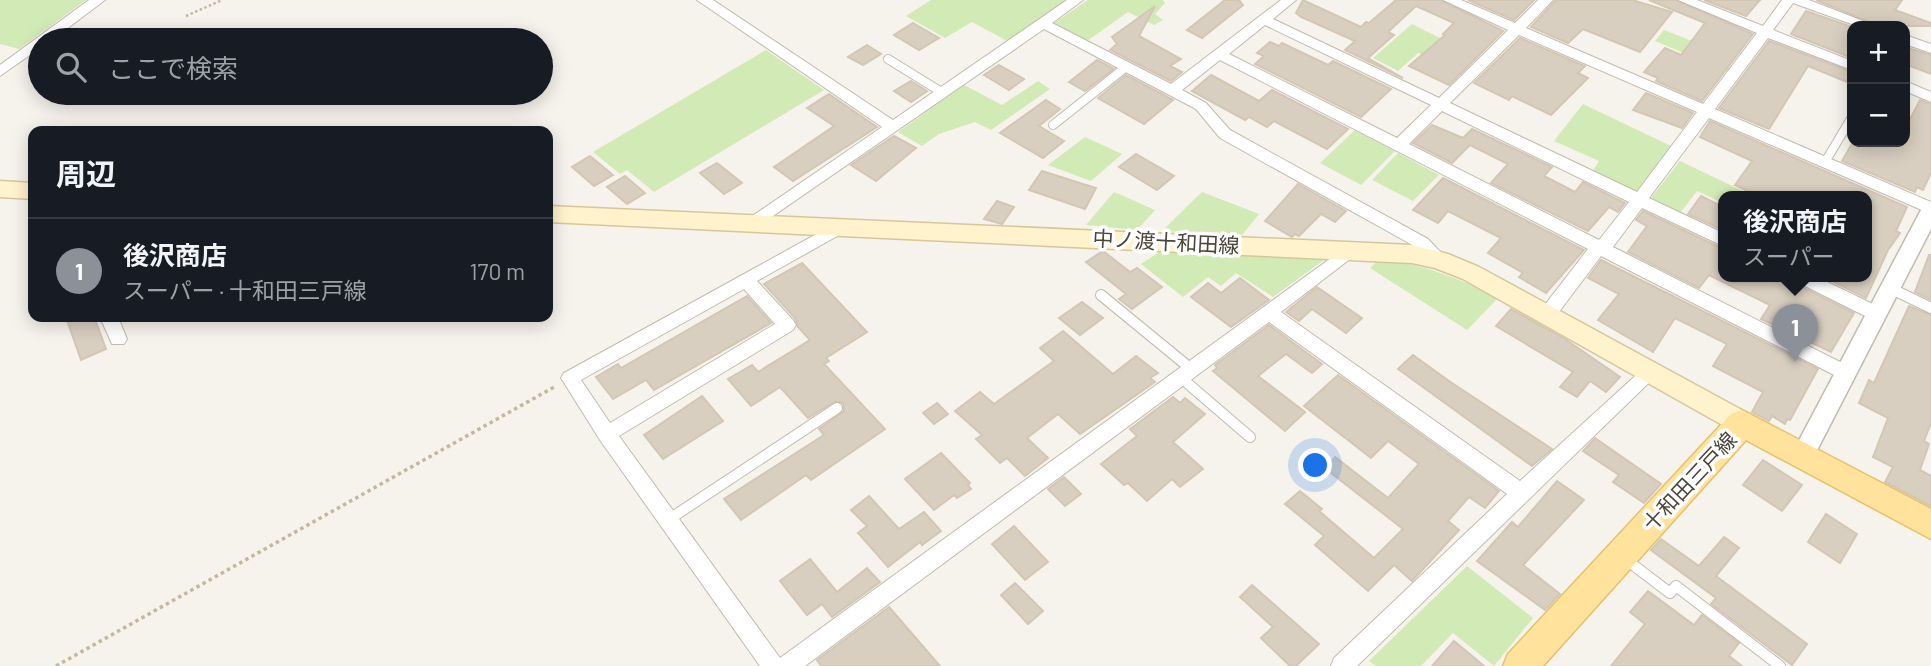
<!DOCTYPE html>
<html lang="ja">
<meta charset="utf-8">
<style>
:root{--surface:#171b24;--page:#20242c;--text:#f1f3f6;--muted:#9ea1a6;--line:#363941;--accent:#8c9099}
body{margin:0;font-family:Barlow,"Noto Sans JP",sans-serif;background:var(--page);color:var(--text)}
.controls{position:absolute;right:21px;top:21px;display:grid;overflow:hidden;border-radius:14px;box-shadow:0 4px 18px #0003}
.controls button{width:63px;height:63px;display:grid;place-items:center;padding:0;border:0;border-bottom:2px solid var(--line);background:var(--surface);color:var(--text);font:35px sans-serif}
.you{position:absolute;left:1316px;top:466px;width:24px;height:24px;margin:-18px;border:5px solid #fff;border-radius:50%;background:#1a73e8;box-shadow:0 0 0 10px #1a73e833}
.badge{display:grid;place-items:center;width:46px;height:46px;border-radius:50%;background:var(--accent);color:#fff;font-size:23px;font-weight:700}
.pin{position:absolute;translate:-50% -58px;filter:drop-shadow(0 2px 4px #0008)}
.pin::after{content:'';position:absolute;top:37px;width:24px;height:21px;background:inherit;clip-path:polygon(0 0,100% 0,50% 100%)}
.popup{position:absolute;left:1718px;top:191px;width:154px;height:91px;box-sizing:border-box;display:grid;place-content:center;border-radius:14px;background:var(--surface);filter:drop-shadow(0 2px 5px #0005);font-size:23px;white-space:nowrap;color:var(--muted)}
.popup b{font-size:26px;color:var(--text)}
.popup::after{content:'';position:absolute;left:50%;top:100%;margin-left:-14px;border:14px solid transparent;border-top-color:var(--surface)}
.list{margin:0;padding:0;list-style:none}
h2{display:flex;justify-content:space-between;align-items:center;height:91px;margin:0;padding:0 28px;font-size:30px}
h2 small{font-size:23px;font-weight:400;color:var(--muted)}
.list li{display:grid;grid-template-columns:46px 1fr auto;gap:21px;align-items:center;box-sizing:border-box;height:105px;padding:0 28px;border-top:2px solid var(--line)}
.list b{display:block;font-size:26px;white-space:nowrap}
.list p{margin:0;font-size:23px;white-space:nowrap;color:var(--muted)}
.list em{font-size:23px;font-style:normal;color:var(--muted)}
.icon{flex:none;width:38px;height:38px;fill:none;stroke:currentColor;stroke-width:2;stroke-linecap:round;stroke-linejoin:round}
.map{position:relative;flex:none;width:1931px;height:666px;overflow:hidden}
.search{position:absolute;background:var(--surface);box-shadow:0 4px 18px #0003;left:28px;top:28px;width:525px;height:77px;display:flex;align-items:center;gap:18px;box-sizing:border-box;padding:0 24px;border-radius:38px;color:var(--muted);font-size:26px}
.panel{position:absolute;background:var(--surface);box-shadow:0 4px 18px #0003;left:28px;top:126px;width:525px;height:196px;border-radius:14px}
.map>svg:first-child{display:block}
.green{fill:#d2eab5}
.building{fill:#d8cfc1;stroke:#d3c7b4;stroke-width:2}
.lines{fill:none;stroke-linecap:round;stroke-linejoin:round}
.service-far1-casing{stroke:#c2bbae;stroke-width:10}
.service-casing{stroke:#c2bbae;stroke-width:12}
.minor-casing{stroke:#c2bbae;stroke-width:2}
.tertiary-casing{stroke:#c2bbae;stroke-width:3}
.secondary-casing{stroke:#d6c79b;stroke-width:3}
.primary-casing{stroke:#e6c16a;stroke-width:3}
.path-far1{stroke:#c4b79f;stroke-width:2.5;stroke-dasharray:2.5 2.5;stroke-linecap:butt}
.path{stroke:#c4b79f;stroke-width:3.5;stroke-dasharray:3.5 3.5;stroke-linecap:butt}
.service-far1{stroke:#fff;stroke-width:8}
.service{stroke:#fff;stroke-width:10}
.minor{fill:#fff;fill-rule:evenodd}
.tertiary{fill:#fff;fill-rule:evenodd}
.secondary{fill:#fff3cd;fill-rule:evenodd}
.primary{fill:#ffe39c;fill-rule:evenodd}
.labels{text-anchor:middle;dominant-baseline:central;stroke-width:7;stroke-linejoin:round;paint-order:stroke}
.street-label{font-size:21px;fill:#4b4439;stroke:#fff}
</style>
<div class="map">
<svg width="1931" height="666" viewBox="0 0 1931 666">
<rect width="100%" height="100%" fill="#f6f3ec"/>
<g class="green">
<path d="M0,0h86l-67,49 -19,-5z"/>
<path d="M931,0h137l-59,42 -37,-20 -27,16 -39,-22z"/>
<path d="M1088,0h75l2,3 -10,11 8,6 -9,5 -26,-13 -41,29 -33,-18z"/>
<path d="M1412,24l38,19 -16,16 -16,-6 -20,18 -25,-13z"/>
<path d="M1664,30l71,28 -8,13 -72,-30z"/>
<path d="M766,50l58,40 -170,102 -27,-22 -7,4 -27,-22z"/>
<path d="M1038,81l12,8 -59,41 -16,-8 -36,12 -17,12 -24,-14 66,-47 38,20z"/>
<path d="M1583,104l88,42 -34,47 -45,-21 7,-11 -45,-20z"/>
<path d="M1355,130l40,21 -34,34 -41,-22z"/>
<path d="M1085,137l37,17 -31,27 -43,-16z"/>
<path d="M1398,153l41,22 -26,26 -41,-21z"/>
<path d="M1680,161l73,35h-30v7l-26,-12 -17,22 -29,-15z"/>
<path d="M1114,192l41,18 -18,20 -51,-5z"/>
<path d="M1202,192l57,22 -17,21 -80,-4z"/>
<path d="M1164,249l164,8 -55,40 -37,-24 -15,13 -13,-9 -25,20 -42,-33z"/>
<path d="M1381,258c42,7 79,20 117,40l-31,32 -97,-62z"/>
<path d="M1467,566l66,52 -39,48 -41,-33 -32,33h-45l-7,-5z"/>
</g>
<g class="building">
<path d="M1225,0h14l4,5 -41,33 -15,-8z"/>
<path d="M1303,0l58,27 5,-5 3,1 27,-23h45l62,31 -54,54 -40,-19 36,-31 -2,-1 11,-11 -38,-17 -28,26 6,3 -26,23 35,20 -58,-28 10,-9 -54,-24 -5,-4z"/>
<path d="M1468,0h66l-20,20z"/>
<path d="M1556,0h76l40,12 -32,40 -57,-23 -15,14 -37,-16z"/>
<path d="M1649,0h27l77,34 -51,67 -46,-20 2,-3 -14,-6 21,-24 16,7 24,-32z"/>
<path d="M1704,0h56l-14,16z"/>
<path d="M1816,0h86l-7,10 36,13v3h-52z"/>
<path d="M1155,6l-16,30 42,23 -11,7 12,6 -11,9 -61,-31 7,-6 -5,-7z"/>
<path d="M1806,11l46,16v31l-61,-24z"/>
<path d="M913,23l26,15 -20,12 -25,-15z"/>
<path d="M1520,38l65,28 -7,7 10,5 -37,37 -39,-19 -3,4 -35,-17z"/>
<path d="M1769,41l83,31v12l-44,-18 -39,63 -50,-21z"/>
<path d="M1270,42l9,4 3,-3 46,22 5,-4 58,28 -30,28 -106,-53 9,-8 -7,-3z"/>
<path d="M867,45l14,9 -18,11 -15,-8z"/>
<path d="M1905,47l26,8v19l-26,-10z"/>
<path d="M1097,60l17,9 -29,22 -16,-9z"/>
<path d="M999,65l25,14 -15,11 -25,-15z"/>
<path d="M1126,75l47,25 -29,24 -46,-26z"/>
<path d="M1211,75l48,26 13,-11 76,39 -21,20 -53,-28 -7,6 -18,-10 -4,3 -53,-29z"/>
<path d="M911,81l16,10 -16,11 -17,-11z"/>
<path d="M1646,93l47,20 -11,15 -49,-18z"/>
<path d="M829,94l48,33 -84,54 -19,-14 60,-41 -27,-18z"/>
<path d="M1046,100l14,9 -21,17 25,15 -21,17 -43,-25z"/>
<path d="M1920,100l11,4v69l-8,17 -6,-3 -2,5 -73,-31 11,-19h52v-13z"/>
<path d="M1710,121l197,86 -11,24 4,2 -12,17 -22,48 -38,-19 2,-3h37v-80h-109l-23,-11 17,-24 -52,-24z"/>
<path d="M1432,125l31,13 9,-9 80,38 -8,9 31,16 8,-10 42,21 -7,9 -9,-5 -21,24 -97,-48 17,-19 -38,-19 -18,18 -39,-20z"/>
<path d="M894,136l22,12 -40,33 -25,-16z"/>
<path d="M1136,154l38,22 -17,14 -38,-23z"/>
<path d="M590,156l23,19 -19,11 -22,-19z"/>
<path d="M717,163l25,20 -18,11 -24,-21z"/>
<path d="M1042,171l54,17 -11,21 -56,-19z"/>
<path d="M625,176l20,17 -18,11 -20,-17z"/>
<path d="M1443,178l141,72 -38,43 -27,-16 4,-4 -35,-20 13,-15 -53,-27 -10,12 -25,-13z"/>
<path d="M1298,184l48,27 -11,11 -14,-8 -22,22 -4,-2 -3,3 -27,-16z"/>
<path d="M1701,196l22,11v23l-35,-16z"/>
<path d="M997,201l17,6 -12,17 -18,-5z"/>
<path d="M1643,211l80,38v27h66l3,6 62,31 -23,39 -70,-33 9,-14 -61,-30 -10,13 -71,-36 19,-26 -11,-6z"/>
<path d="M1103,251l27,21 7,-4 25,19 -30,22 -13,-10 7,-5 -40,-32z"/>
<path d="M1929,255h2v45l-16,-8z"/>
<path d="M1601,260l217,109 -28,51 -3,-1 -2,5 -13,-8 -3,5 -17,-9 11,-20 -50,-26 14,-22 -52,-26 -22,34 -55,-32 21,-26 -31,-16z"/>
<path d="M802,263l65,69 -41,26 3,3 -5,3 61,65 -74,51 -5,-5 -65,45 -17,-21 100,-64 -5,-6 25,-18 -1,-8 -7,-2 -28,17 -28,-31 -29,19 -23,-27 24,-14 6,7 52,-32 -12,-13 -3,-9 -31,-34z"/>
<path d="M1240,278l29,22 -38,27 -40,-30 17,-14 13,10z"/>
<path d="M1317,287l45,31 -16,15 -34,-24 -13,12 -13,-9z"/>
<path d="M747,296l24,27 -117,67 -8,-10 -33,19 -17,-22 22,-13 3,4z"/>
<path d="M1082,302l21,16 -23,17 -21,-17z"/>
<path d="M1909,306l22,9v108l-7,18 5,3 -9,26 11,6v30l-46,-24 8,-15 -20,-10 15,-39 -29,-15 10,-23 5,3z"/>
<path d="M1511,309l54,30 55,38 -14,15 -16,-11 -13,16 -17,-10 13,-15 -77,-46z"/>
<path d="M66,317h28l12,32 -25,11z"/>
<path d="M1269,325l53,39 -10,9 -26,-19 -28,22 47,36 -20,19 -72,-60 4,-3 -2,-3z"/>
<path d="M1063,331l50,43 23,-18 22,17 -8,5 5,4 -75,52 -22,-20 -31,24 21,20 -23,18 -18,-18 -7,5 -24,-24 6,-4 -27,-24 25,-19 14,12 60,-43 -14,-13z"/>
<path d="M1413,355l36,26 103,68 -20,17 -134,-97z"/>
<path d="M1338,375l161,116 -14,17 -16,-11 -21,24 11,9 -47,51 -18,-16 -26,26 -53,-46 9,-9 -39,-32 15,-13 22,18 -3,2 55,47 29,-29 -77,-60 9,-12 53,41 31,-34 -31,-23 -17,17 -67,-52z"/>
<path d="M702,396l21,25 -60,38 -19,-24z"/>
<path d="M1173,397l7,6 5,-5 20,16 -32,28 30,27 -23,18 -8,-8 -25,22 -19,-18 -4,2 -23,-21 36,-28 -7,-7z"/>
<path d="M937,403l11,11 -14,10 -11,-11z"/>
<path d="M1595,438l66,46 -17,19 -31,-21 6,-7 -36,-24z"/>
<path d="M941,453l29,30 -2,2 3,4 -14,9 -3,-3 -20,15 -29,-31z"/>
<path d="M1763,460l39,25 -20,26 -39,-26z"/>
<path d="M1064,477l17,17 -16,12 -17,-17z"/>
<path d="M1557,481l27,19 -61,65 37,29 -15,16 -68,-49 35,-39 6,5z"/>
<path d="M869,496l30,33 25,-17 17,19 -19,14 -2,-3 -32,25 -30,-34 9,-7 -16,-16z"/>
<path d="M1826,514l31,20 -17,29 -32,-21z"/>
<path d="M1014,526l34,36 -23,18 -33,-36z"/>
<path d="M1724,537l15,11 -23,28 91,68 -15,21 -81,-61 5,-6 -65,-48 10,-11 38,27z"/>
<path d="M810,559l27,33 30,-24 13,14 -48,35 -10,-13 -15,11 -27,-34z"/>
<path d="M1015,583l28,28 -15,13 -27,-29z"/>
<path d="M1252,585l67,59 -23,22h-6l-29,-28 12,-11 -33,-30z"/>
<path d="M1648,591l46,34 8,-10 37,28 -10,13 13,10h-131l34,-42 -15,-12z"/>
<path d="M889,607l51,59h-119l-4,-6z"/>
<path d="M1454,641l30,25h-52z"/>
</g>
<g class="lines">
<g class="service-far1-casing">
<g id="service-far1">
<path d="M888,59l55,34"/>
<path d="M1053,125l73,-58"/>
<path d="M1825,162l27,-45"/>
<path d="M1890,288l8,4"/>
</g>
</g>
<g class="service-casing">
<g id="service">
<path d="M1894,290l37,18"/>
<path d="M1101,295l89,73"/>
<path d="M1179,376l71,61"/>
<path d="M668,520l169,-112"/>
<path d="M1624,558l46,35 6,-7 104,80"/>
</g>
</g>
<g class="minor-casing">
<g id="minor">
<path d="M89,0h16l-53,40h-12v8l-40,28v-11z"/>
<path d="M697,0h16l180,120 174,-120h16l-31,23 119,61 110,-84h15l-23,19 166,79 69,-68 -65,-30h18l54,23 23,-23h15l-27,28 177,76 54,-71 -79,-33h19l66,26 19,-26h27l67,26h-19l-64,-23 -20,27 79,31v9l-84,-32 -53,71 216,93v12l-222,-96 -60,80 74,35v13l-81,-38 -29,39 239,121 3,5 -3,5 -6,2 -6,-2 -239,-122 -48,64h-12l-3,-5 3,-5 47,-61 -368,-189 -38,30 24,13 24,27 198,109 20,21 -8,6 -6,-2 -18,-17 -196,-109 -24,-29 -152,-80 -290,200 -8,-6 2,-4 134,-92zM1265,25l166,80 -34,33 -168,-84zM1519,35l178,77 -60,80 -187,-89zM1442,111l187,91 -30,38 -190,-96z"/>
<path d="M1905,35l26,9v9l-26,-9z"/>
<path d="M1905,81l26,11v10l-26,-11z"/>
<path d="M842,220l8,6 -2,4 -91,51 36,39 3,5 -3,5 -174,106 161,222 569,-413 6,-2 8,6 -82,63 239,169 125,-114 6,-2 6,2 3,5 -303,294h-26l3,-8 173,-164 -238,-172 -464,344h-45l-160,-226 -39,-62 3,-5zM744,289l31,35 -165,99 -29,-43z"/>
<path d="M1791,276h24l68,33 3,5 -3,5h-12l-78,-39z"/>
<path d="M100,317h18l9,22 -3,5h-12z"/>
</g>
</g>
<g class="tertiary-casing">
<path id="tertiary" d="M1931,203v26l-120,233 -8,3 -8,-3 -3,-7 3,-7 126,-238 3,-5z"/>
</g>
<g class="secondary-casing">
<g id="secondary">
<path d="M0,181l33,2v16l-33,-2z"/>
<path d="M548,206l864,39 36,9 31,13 272,148 4,8 -4,8 -9,3 -9,-3 -270,-152 -28,-11 -23,-5 -864,-41z"/>
</g>
</g>
<g class="primary-casing">
<path id="primary" d="M1742,410l189,99v30l-185,-99 -203,226h-40l5,-12 223,-240z"/>
</g>
<path class="path-far1" d="M186,16l36,-16"/>
<path class="path" d="M56,666l500,-280"/>
<use href="#service-far1" class="service-far1"/>
<use href="#service" class="service"/>
<use href="#minor" class="minor"/>
<use href="#tertiary" class="tertiary"/>
<use href="#secondary" class="secondary"/>
<use href="#primary" class="primary"/>
</g>
<g class="labels">
<g class="street-label">
<text transform="translate(1166 241) rotate(3)">中ノ渡十和田線</text>
<text transform="translate(1689 481) rotate(-47)">十和田三戸線</text>
</g>
</g>
</svg>
<div class="controls">
<button>+</button>
<button>−</button>
</div>
<div class="you"></div>
<div class="pin badge" style="left:1795px;top:362px">1</div>
<div class="popup"><b>後沢商店</b>スーパー</div>
<div class="search"><svg class="icon" aria-label="search" viewBox="0 0 24 24"><circle cx="10" cy="10" r="6"/><path d="M15 15l6 6"/></svg>ここで検索</div>
<section class="panel">
<h2>周辺<small></small></h2>
<ul class="list">
<li><span class="badge">1</span><div><b>後沢商店</b><p>スーパー · 十和田三戸線</p></div><em>170 m</em></li>
</ul>
</section>
</div>
